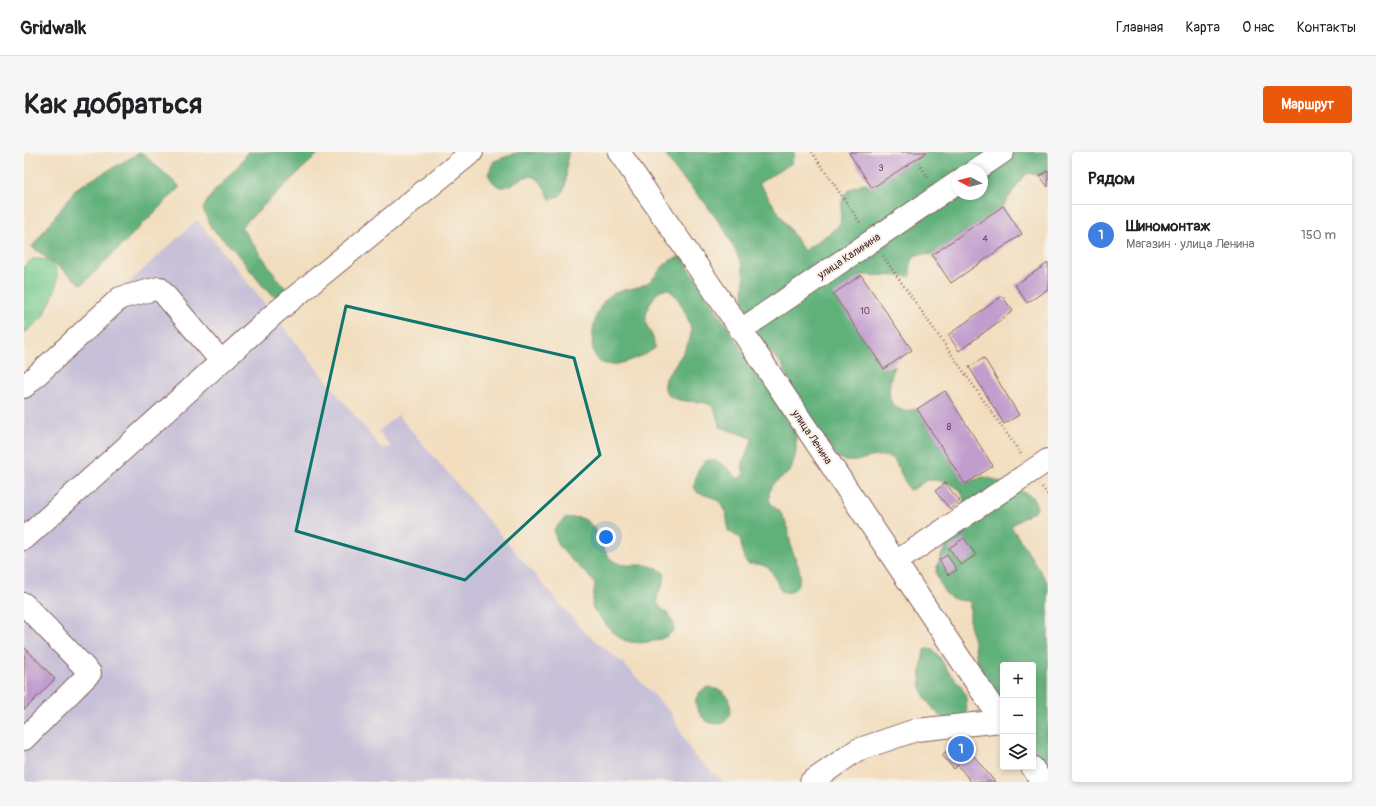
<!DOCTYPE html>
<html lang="ru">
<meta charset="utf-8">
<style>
:root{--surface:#fff;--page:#f6f6f6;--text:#202124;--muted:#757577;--line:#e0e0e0;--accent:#ea580c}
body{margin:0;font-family:Pangolin,sans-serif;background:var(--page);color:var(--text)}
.controls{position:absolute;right:12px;bottom:12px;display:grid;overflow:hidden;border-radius:4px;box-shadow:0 2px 6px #0003}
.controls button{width:36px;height:36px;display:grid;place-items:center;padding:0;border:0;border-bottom:1px solid var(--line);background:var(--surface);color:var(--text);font:20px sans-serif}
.compass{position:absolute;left:928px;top:12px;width:36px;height:36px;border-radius:50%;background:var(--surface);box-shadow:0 2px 6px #0003;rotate:277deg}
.you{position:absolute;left:582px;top:385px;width:14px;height:14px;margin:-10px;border:3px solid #fff;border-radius:50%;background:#1a73e8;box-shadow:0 0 0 6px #1a73e833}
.badge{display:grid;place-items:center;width:26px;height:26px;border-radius:50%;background:var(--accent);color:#fff;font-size:13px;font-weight:700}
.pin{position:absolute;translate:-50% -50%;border:2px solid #fff;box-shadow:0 1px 4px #0006}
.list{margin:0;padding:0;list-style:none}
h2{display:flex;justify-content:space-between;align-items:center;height:52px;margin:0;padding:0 16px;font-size:17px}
h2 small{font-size:13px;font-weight:400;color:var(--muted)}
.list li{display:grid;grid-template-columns:26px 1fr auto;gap:12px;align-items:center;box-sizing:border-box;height:60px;padding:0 16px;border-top:1px solid var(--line)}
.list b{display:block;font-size:15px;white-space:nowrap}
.list p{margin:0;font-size:13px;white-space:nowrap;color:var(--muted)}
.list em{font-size:13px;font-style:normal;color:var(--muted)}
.icon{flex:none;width:22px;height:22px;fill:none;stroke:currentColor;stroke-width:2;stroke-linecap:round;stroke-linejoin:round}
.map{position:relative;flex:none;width:1024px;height:630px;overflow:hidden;border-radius:4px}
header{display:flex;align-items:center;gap:24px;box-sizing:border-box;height:56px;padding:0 20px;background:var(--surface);border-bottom:1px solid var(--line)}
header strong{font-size:19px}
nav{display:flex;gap:22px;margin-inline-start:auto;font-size:14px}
.intro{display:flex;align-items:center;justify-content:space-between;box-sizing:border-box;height:96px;padding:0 24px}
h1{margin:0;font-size:28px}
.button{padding:10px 18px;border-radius:4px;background:var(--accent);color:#fff;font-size:14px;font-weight:700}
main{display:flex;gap:24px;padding:0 24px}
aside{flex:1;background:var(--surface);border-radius:4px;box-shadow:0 2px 6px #0003}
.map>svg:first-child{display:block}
.industrial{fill:#c7c0d8}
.green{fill:#77cc90;stroke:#60765e}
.forest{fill:#61b07a;stroke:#566852;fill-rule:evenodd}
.building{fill:#c19dcd}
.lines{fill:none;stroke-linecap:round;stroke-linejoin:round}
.minor-casing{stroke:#85625f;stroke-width:24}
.path{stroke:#85625f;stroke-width:2.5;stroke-dasharray:1 3;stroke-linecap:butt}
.minor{stroke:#fff;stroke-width:22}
.marked{fill:none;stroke:#0f766e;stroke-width:3;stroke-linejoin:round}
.labels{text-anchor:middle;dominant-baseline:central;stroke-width:4;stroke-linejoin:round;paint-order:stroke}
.number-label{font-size:9px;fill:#683e54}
.street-label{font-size:11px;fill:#4a1f2b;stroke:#f7f3e8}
</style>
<header>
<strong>Gridwalk</strong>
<nav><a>Главная</a><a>Карта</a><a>О нас</a><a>Контакты</a></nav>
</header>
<div class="intro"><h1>Как добраться</h1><a class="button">Маршрут</a></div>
<main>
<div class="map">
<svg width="1024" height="630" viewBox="0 0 1024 630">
<rect width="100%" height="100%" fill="#f7f3e8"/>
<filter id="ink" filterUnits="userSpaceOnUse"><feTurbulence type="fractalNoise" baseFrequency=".025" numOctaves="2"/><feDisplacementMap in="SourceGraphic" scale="8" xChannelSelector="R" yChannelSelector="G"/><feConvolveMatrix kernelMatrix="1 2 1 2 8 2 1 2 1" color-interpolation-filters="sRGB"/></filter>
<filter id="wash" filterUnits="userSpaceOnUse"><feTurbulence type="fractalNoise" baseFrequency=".012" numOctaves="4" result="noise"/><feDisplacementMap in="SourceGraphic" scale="16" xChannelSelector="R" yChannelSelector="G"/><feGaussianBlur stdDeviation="0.9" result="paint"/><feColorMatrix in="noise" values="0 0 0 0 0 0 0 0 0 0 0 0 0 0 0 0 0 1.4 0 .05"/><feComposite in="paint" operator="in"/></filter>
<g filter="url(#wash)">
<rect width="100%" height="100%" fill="#f2debf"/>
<path class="industrial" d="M173,68l185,229 9,-2 -13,-16 20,-16 186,217 38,30 49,51 22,42 31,27h-700v-404z"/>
<path class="green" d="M9,107c40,-2 21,39 9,58 -4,6 -13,11 -18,17v-68z"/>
<g class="forest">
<path d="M117,0l39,35 -98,98 -50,-38 45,-59z"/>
<path d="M224,0h72l-79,75 40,56 5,5 -6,9 -6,-1 -8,-6 -33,-41 -22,-21 -8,-19c11,-24 32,-34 45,-57z"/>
<path d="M495,0h50c-6,14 4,47 -19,47 -4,-7 -7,-17 -14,-21 -17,-10 -32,28 -48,-4l6,-13z"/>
<path d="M640,0h130l-2,11 -33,20 45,68 26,-18 10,-9c3,-24 -2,-32 24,-41l8,5 55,-36h121v19l-8,5 -11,-3 -6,4 -20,29 -71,49 -12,-1 -6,2 -4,12 1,8 -50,-1 -27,19 50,75 11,-3c-9,22 -11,51 22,43l48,75c6,-2 12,-6 18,-7 6,-1 46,16 50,21 2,3 3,7 4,11l-26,17 37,57v191l-15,-13v-96h-30v41l-26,-45 -3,-20 -4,-12v-28c-23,0 -27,-8 -34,-28 1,-8 4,-16 8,-23 3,-6 8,-10 11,-15 7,-13 17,-40 -1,-49 -7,-4 -15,-6 -24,-6 -8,1 -13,9 -21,10l-15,-31c-25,-11 -34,11 -57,-2l-46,-69 -4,-14 -7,-12 -10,-10 -16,-22 -11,-29 1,-22 -2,-14 -16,-33 -21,-29 -30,-33zM934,18h24v24h-24z"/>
<path d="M658,105l59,91 6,12 32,41 5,16 12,16v20l-6,19c-9,6 -20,11 -21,24 -1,9 9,12 13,19 7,11 7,23 10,35 4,12 13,24 4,37 -4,7 -9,6 -15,4 -10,-19 -8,-28 -33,-27l-4,-5 -4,-21 -12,-7c-1,-25 -5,-32 -30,-38l-4,-6c5,-37 23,-32 43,-9l7,-2c-5,-18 6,-22 8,-38l-32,-11c-3,-6 -3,-15 -7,-20 -10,-11 -42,2 -49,-20 -3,-10 28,-37 27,-57 -1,-7 -4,-13 -7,-20 -5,-9 -8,-16 -17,-21l-7,1c-8,9 -19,24 -12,38 4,7 7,12 6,21l-5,3c-28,14 -62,26 -56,-21 1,-10 6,-26 14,-33 11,-11 30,-7 42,-16 13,-11 14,-23 33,-25z"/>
<path d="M541,366c5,0 12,-1 16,0 18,6 18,31 31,42 17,12 32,-3 52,13 3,12 -7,16 -7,27 0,10 16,11 17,30 -10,12 -35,16 -50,10 -11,-4 -20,-20 -29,-28l-3,-6 3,-22c-13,-20 -39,-29 -41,-55z"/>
<path d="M905,496c11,6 13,15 20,24 14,16 20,22 17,44l-21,3c-9,-5 -22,-21 -24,-32 -2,-5 2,-30 3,-37z"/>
<path d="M684,535c5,1 10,2 15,5 11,7 11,31 -5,32 -4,0 -8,-1 -12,-3 -12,-12 -16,-26 2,-34z"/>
</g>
<g id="blocks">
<g class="building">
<path d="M827,0h76l-55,36 -23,-35z"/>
<path d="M1024,19v16l-8,-11z"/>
<path d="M979,54l19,28 -71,49 -19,-28z"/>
<path d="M1024,111v26l-21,14 -12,-18z"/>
<path d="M837,123l51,75 -28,19 -51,-75z"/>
<path d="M978,144l11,15 -54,40 -11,-16z"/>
<path d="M960,206l35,57 -15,9 -35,-57z"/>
<path d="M921,239l48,75 -28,18 -48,-75z"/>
<path d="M921,331l15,18 -10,8 -15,-18z"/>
<path d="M940,386l12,17 -15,10 -12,-17z"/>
<path d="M923,403l10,15 -9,5 -9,-15z"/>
<path d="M0,495l31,32 -31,31z"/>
<path d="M937,588l34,42h-24l-13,-17 -4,4 -12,-14z"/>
</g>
</g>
</g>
<g filter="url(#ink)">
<use href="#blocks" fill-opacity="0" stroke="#85625f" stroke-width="1"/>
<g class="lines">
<g class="minor-casing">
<g id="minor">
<path d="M595,0l122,178 262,393"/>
<path d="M952,18l27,-18"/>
<path d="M717,178l217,-148"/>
<path d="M0,235l96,-89 39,-10 62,73"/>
<path d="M0,387l250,-225 198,-162"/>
<path d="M872,410l152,-102"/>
<path d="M0,452l66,69 -66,66"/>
<path d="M1008,615l10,15"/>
<path d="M787,630l46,-32 59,-20 86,-9"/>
</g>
</g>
<g class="path">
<path d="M788,0l49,72"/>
<path d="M895,11l9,15"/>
<path d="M859,104l138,198"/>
<path d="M1018,335l6,8"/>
</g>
<use href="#minor" class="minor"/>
</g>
</g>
<path class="marked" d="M322,154l228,52 26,97 -135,125 -169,-49z"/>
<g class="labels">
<g class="number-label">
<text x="857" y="16">3</text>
<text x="961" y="87">4</text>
<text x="841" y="159">10</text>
<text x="925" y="275">8</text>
</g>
<g class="street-label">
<text transform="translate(825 104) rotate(-34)">улица Калинина</text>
<text transform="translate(788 285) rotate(56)">улица Ленина</text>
</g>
</g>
</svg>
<div class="controls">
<button>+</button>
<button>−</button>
<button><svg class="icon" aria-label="layers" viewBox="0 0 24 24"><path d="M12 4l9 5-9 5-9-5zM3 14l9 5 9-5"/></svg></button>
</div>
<svg class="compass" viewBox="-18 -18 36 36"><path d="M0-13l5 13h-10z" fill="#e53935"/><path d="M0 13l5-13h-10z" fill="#757577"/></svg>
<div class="you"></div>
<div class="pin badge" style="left:937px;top:597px;background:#3f7fe0">1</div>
</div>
<aside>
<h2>Рядом<small></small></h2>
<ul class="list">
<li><span class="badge" style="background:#3f7fe0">1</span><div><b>Шиномонтаж</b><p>Магазин · улица Ленина</p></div><em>150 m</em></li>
</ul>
</aside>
</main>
